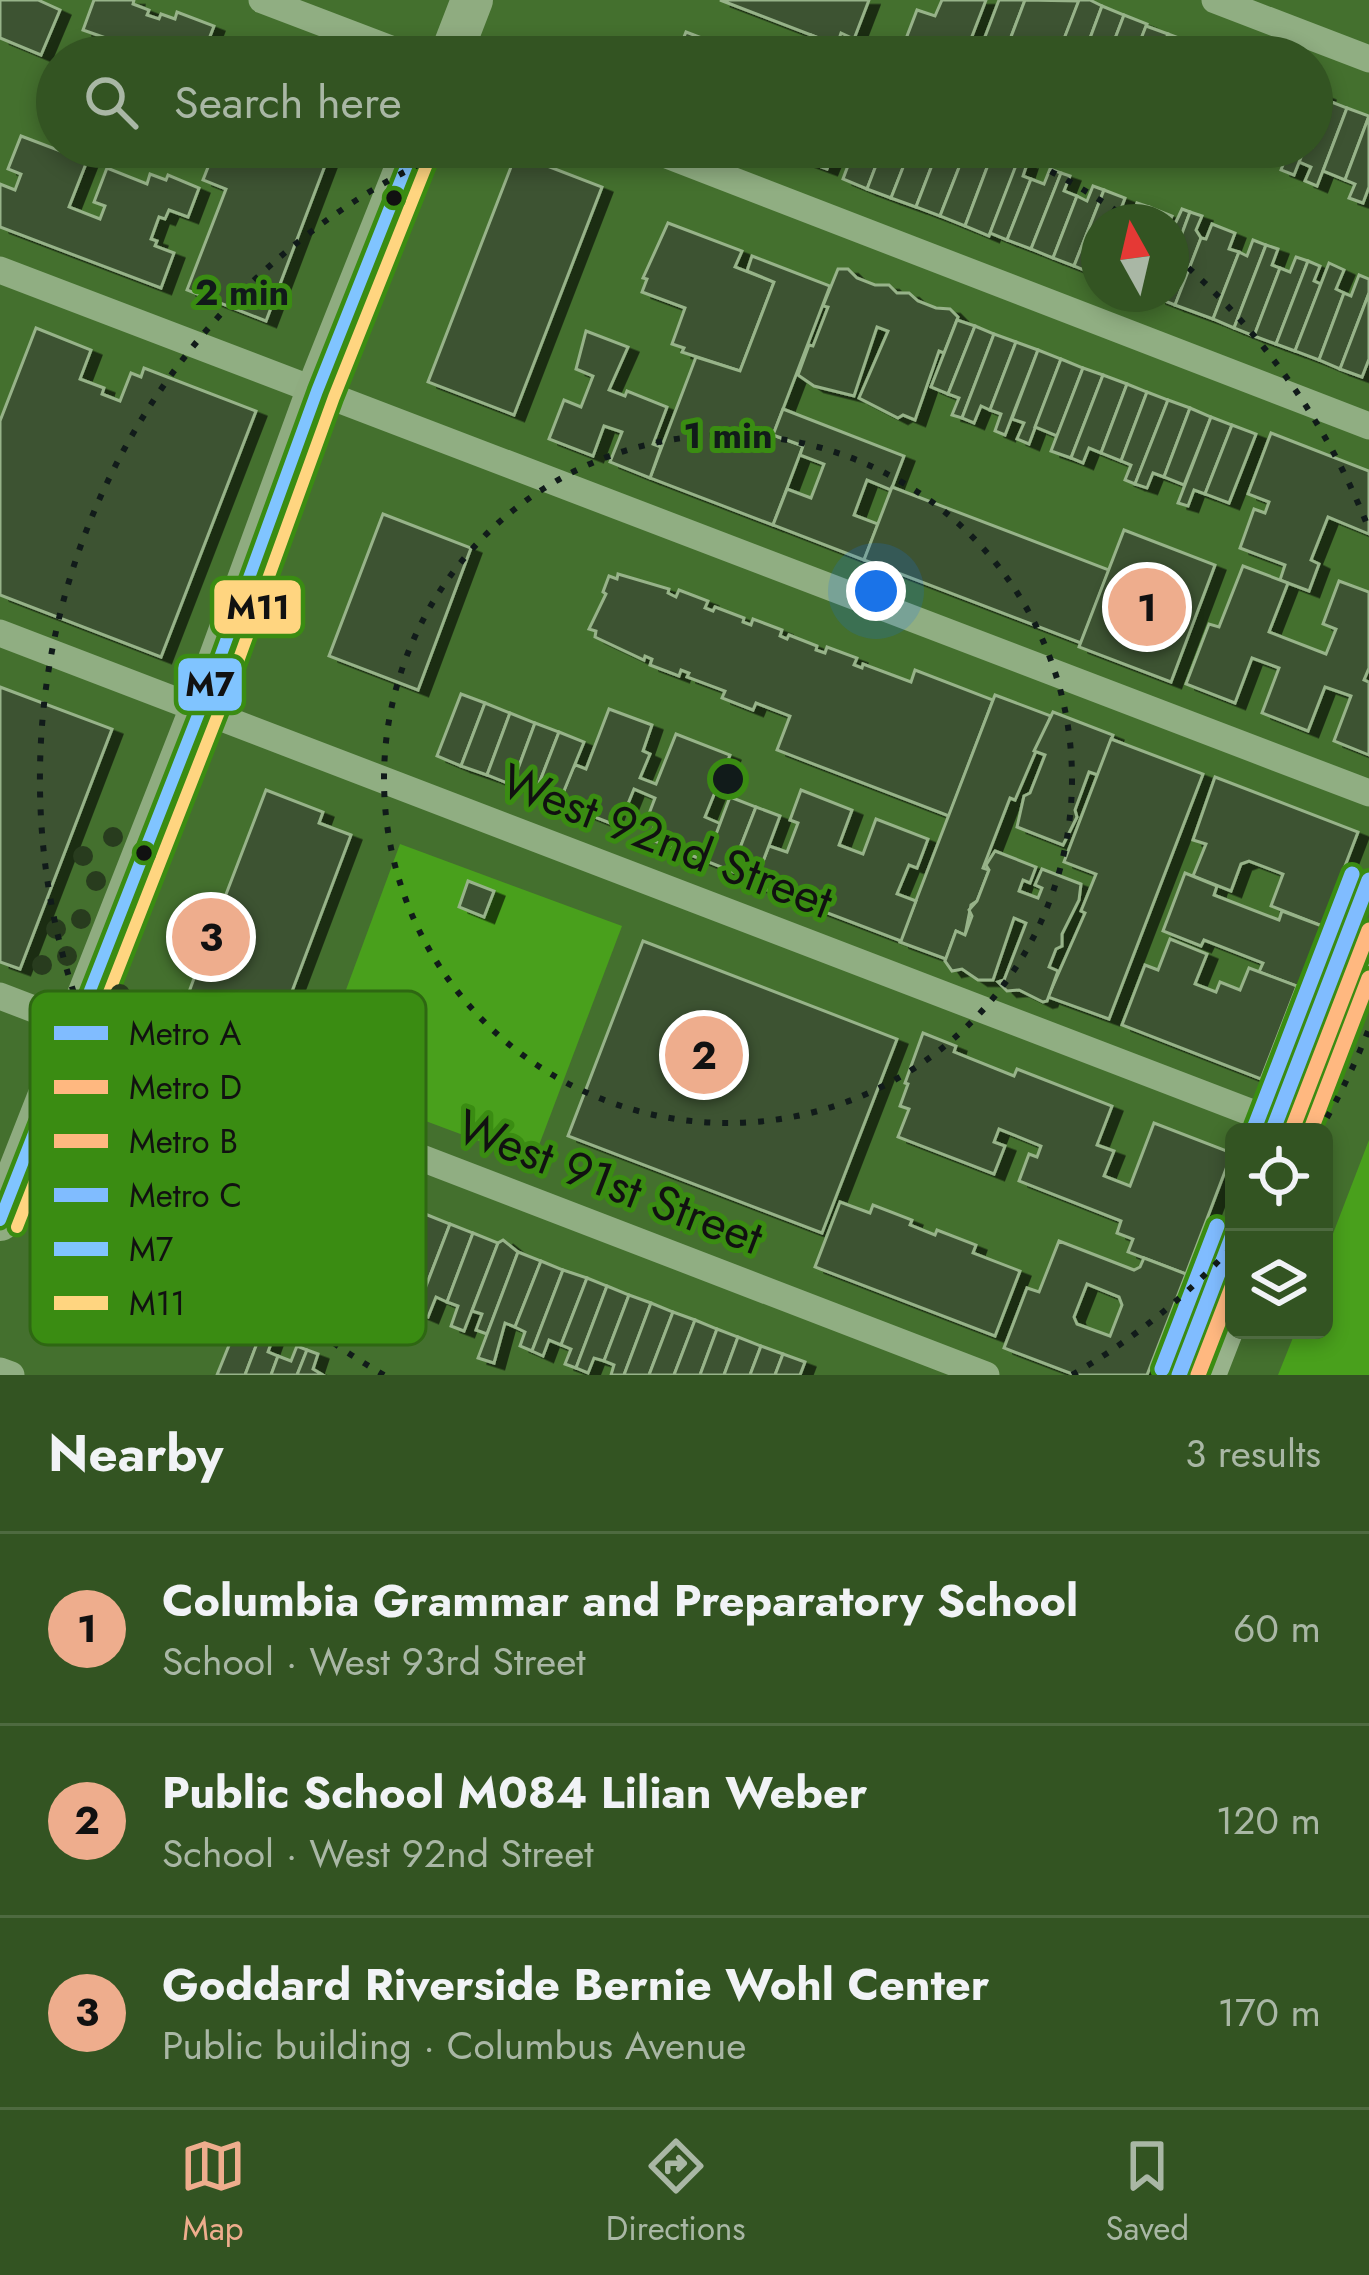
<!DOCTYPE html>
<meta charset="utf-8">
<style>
:root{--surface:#335422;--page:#3e5e2f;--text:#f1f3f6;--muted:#a9b7a5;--line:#4e6a40;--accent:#eead8d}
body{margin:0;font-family:Jost,sans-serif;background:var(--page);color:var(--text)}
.controls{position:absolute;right:36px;bottom:36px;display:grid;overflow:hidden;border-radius:18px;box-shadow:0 6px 18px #0003}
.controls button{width:108px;height:108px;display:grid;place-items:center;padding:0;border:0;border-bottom:3px solid var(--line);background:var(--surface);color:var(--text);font:60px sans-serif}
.compass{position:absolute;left:1081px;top:204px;width:108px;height:108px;border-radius:50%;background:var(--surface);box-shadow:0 6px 18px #0003;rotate:352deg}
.you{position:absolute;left:876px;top:591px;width:42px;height:42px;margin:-30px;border:9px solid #fff;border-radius:50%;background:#1a73e8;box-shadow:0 0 0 18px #1a73e833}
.badge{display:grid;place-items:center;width:78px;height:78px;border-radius:50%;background:var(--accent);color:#111;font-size:39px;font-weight:700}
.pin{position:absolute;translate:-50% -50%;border:6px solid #fff;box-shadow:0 3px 12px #0006}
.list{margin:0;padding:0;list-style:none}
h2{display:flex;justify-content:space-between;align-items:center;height:156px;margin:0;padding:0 48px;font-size:51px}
h2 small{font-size:39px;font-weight:400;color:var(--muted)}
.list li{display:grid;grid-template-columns:78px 1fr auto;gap:36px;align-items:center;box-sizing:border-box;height:192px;padding:0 48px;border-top:3px solid var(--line)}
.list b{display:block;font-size:45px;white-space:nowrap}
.list p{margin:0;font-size:39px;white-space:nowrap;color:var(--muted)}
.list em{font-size:39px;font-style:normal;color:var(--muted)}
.icon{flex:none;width:66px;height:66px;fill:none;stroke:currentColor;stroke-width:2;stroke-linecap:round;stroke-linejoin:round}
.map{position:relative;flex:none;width:1369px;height:1375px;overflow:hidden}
.search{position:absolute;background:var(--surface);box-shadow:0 6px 18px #0003;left:36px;right:36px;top:36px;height:132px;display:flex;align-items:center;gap:30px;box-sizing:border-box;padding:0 42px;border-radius:66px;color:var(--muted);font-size:45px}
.sheet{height:732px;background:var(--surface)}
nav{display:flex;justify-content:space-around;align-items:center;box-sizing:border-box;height:168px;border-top:3px solid var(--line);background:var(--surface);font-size:33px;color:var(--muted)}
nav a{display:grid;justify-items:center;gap:6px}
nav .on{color:var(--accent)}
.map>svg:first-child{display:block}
.green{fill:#49a01c}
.building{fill:#3d5332;stroke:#97b389;stroke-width:3;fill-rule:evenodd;filter:url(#shadow)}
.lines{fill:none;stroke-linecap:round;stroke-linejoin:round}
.minor{stroke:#90ae82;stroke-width:27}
.secondary{stroke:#98b38b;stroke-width:36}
.primary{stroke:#8fac80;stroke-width:42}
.bus-1-casing{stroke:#3a8c12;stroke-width:21}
.bus-2-casing{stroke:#3a8c12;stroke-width:21}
.bus-1{stroke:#80c4ff;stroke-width:12}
.bus-2{stroke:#ffd580;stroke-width:12}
.metro-1-casing{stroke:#3a8c12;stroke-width:24}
.metro-2-casing{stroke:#3a8c12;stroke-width:24}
.metro-3-casing{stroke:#3a8c12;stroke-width:24}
.metro-4-casing{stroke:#3a8c12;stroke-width:24}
.metro-1{stroke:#80bcff;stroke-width:15}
.metro-2{stroke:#ffb880;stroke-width:15}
.metro-3{stroke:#ffb880;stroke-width:15}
.metro-4{stroke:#80bcff;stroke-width:15}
.tree{fill:#283c1e}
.ring{fill:none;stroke:#111b1a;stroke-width:6;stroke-dasharray:6 12}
.bus-dot{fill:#111;stroke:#3a8c12;stroke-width:4.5}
.labels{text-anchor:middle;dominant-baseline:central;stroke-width:10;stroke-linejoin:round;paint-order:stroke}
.street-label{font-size:48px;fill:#111;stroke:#3a8c12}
.key{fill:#3a8c12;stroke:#2e6712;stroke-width:3}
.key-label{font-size:33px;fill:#111}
.centre{fill:#111b1a;stroke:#3a8c12;stroke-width:6}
.ring-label{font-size:36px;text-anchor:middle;font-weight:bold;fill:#111b1a;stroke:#3a8c12;stroke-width:10;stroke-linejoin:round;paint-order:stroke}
.line-badge{stroke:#3a8c12;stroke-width:4.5}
.pale-badge-label{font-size:33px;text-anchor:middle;font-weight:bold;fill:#111}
</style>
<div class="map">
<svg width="1369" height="1375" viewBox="0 0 1369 1375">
<defs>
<filter id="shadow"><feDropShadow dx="10" dy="5.5" stdDeviation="0" flood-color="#0009"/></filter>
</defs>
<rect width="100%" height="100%" fill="#44702e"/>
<g class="green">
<path d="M400,844l222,82 -89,235 -220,-82z"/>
<path d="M1369,1140v235h-91l18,-45h28v-73z"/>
</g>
<g class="building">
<path d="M0,0h38l22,10 -19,45 -41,-17z"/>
<path d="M94,0h40l-1,4 16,6 -2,5 12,4 2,-5 14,5 2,-7 37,14 -12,31h-106l7,-20 -20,-7z"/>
<path d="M720,0h149l-15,39 -13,-6 -4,12z"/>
<path d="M942,0h44l-22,57h-27l-33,-13 13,-34 18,6z"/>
<path d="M999,0h26l-19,50 -23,-8z"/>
<path d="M1025,0l54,1 -22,56h-34l-17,-7z"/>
<path d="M1090,0l12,6 -19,51h-26l22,-57z"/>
<path d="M1102,6l22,9 -16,42h-25z"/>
<path d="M1124,15l23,9 -13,33h-26z"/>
<path d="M1146,26l22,8 -9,23h-25z"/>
<path d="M686,32l65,25h-75z"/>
<path d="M1168,34l21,8 -5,15h-25z"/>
<path d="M811,35l12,5 -6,17h-15z"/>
<path d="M1189,42l22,9 -2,6h-25z"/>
<path d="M1312,90l13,5 -13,34z"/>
<path d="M1324,99l23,9 -30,78 -12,-5 6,-14 -12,-5 6,-15h7v-18z"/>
<path d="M1347,108l22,8 -24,64 -22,-9z"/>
<path d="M1369,116v71l-6,16 -14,-5 6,-14 -10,-4z"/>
<path d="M21,136l66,25 -18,46 31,12 5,-13 -11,-4 13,-34 40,16 3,-10 16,6 2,-5 31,13 -11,29 -19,-7 -4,9 -6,-2 -8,22 6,2 -2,5 19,7 -13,35 -161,-61v-43l15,6 6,-16 -13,-5z"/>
<path d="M216,147h116l-66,174 -79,-31 39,-101 -23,-9z"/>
<path d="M768,147h68l-9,22z"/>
<path d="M855,147h28l-16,42 -24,-10z"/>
<path d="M883,147h28l-20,51 -24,-9z"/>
<path d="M911,147h28l-23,60 -25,-9z"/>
<path d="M939,147h28l-27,69 -24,-9z"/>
<path d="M967,147h12l-1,5 13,5 -26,69 -25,-10z"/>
<path d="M1011,147l11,4 -33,85 -24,-10 26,-69 14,5z"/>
<path d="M1278,147h27l-11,28 -13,-5 6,-16z"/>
<path d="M516,154l86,33 -88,228 -86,-33z"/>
<path d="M1018,160l9,4 -4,12 8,3 -24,61 -17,-7z"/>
<path d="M1050,169l11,4 -30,76 -24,-9 24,-61 13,5z"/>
<path d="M1061,173l9,3 -6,15 13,5 -24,62 -22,-9z"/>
<path d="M1093,186l11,4 -30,76 -21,-8 24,-62 10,5z"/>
<path d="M1104,190l21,8 -9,24h-17l-3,53 -22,-9z"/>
<path d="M1137,203l12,4 -6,15h-27l4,-9 12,4z"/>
<path d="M1149,207l23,9 -3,6h-26z"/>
<path d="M1182,209l8,3 -19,51v-39l5,-2z"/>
<path d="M1190,212l12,4 -6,14 5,8 -26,67 -18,-7 2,-4h12v-31z"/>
<path d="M668,223l74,28 -7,16 39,15 -34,89 -58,-19 2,-4 -12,-4 13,-36 -43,-16 5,-13 -4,-1z"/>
<path d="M1212,224l23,9 -6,16 10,3 -26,67 -38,-14 26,-67 5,1z"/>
<path d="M1253,240l13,5 -32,83 -21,-9 26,-67 8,4z"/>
<path d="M1266,245l12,4 -6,16 8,3 -26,68 -20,-8z"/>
<path d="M752,256l78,30 -57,149 30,11 -30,79 -123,-47 46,-121 44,14 34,-89 -27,-11z"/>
<path d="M1296,257l12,4 -32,83 -22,-8 26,-68 10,4z"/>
<path d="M1308,261l12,5 -6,15 7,3 -26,67 -19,-7z"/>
<path d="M1329,263l15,7 -8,19 8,4 -25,67 -24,-9z"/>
<path d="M838,269h10l9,9 18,7h14l8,8h12l9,8 18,7 14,1 8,8 -14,36 -5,-2 -24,69 -12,-5 -5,3 -39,-20 29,-67 -11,-4 -23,69 -40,-10 -16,-11 11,-30 4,1 15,-39 -5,-1z"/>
<path d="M1359,275l10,4v14l-29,76 -21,-9 25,-67 7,3z"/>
<path d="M1369,293v66l-7,18 -22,-8z"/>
<path d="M957,320l18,6 -27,68 -17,-7z"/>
<path d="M975,326l19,8 -32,84 -10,-3 7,-17 -11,-4z"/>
<path d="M36,328l55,22 -11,29 24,9 -2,6 18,7 11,-28 10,4 3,-9 112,43 -95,246 -161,-62v-174z"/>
<path d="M586,331l42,16 -19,43 16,6 2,-5 40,16 -14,37 8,3 -11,31 -40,-16 12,-30 -18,-6 -11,30 -44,-17 15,-39 17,7 12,-31 -17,-7z"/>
<path d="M994,334l22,8 -26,68 -9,-4 -7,17 -12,-5z"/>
<path d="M1016,342l22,8 -33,85 -10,-4 6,-17 -11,-4z"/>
<path d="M1038,350l23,9 -32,85 -12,-5 7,-16 -12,-4z"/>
<path d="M1061,359l22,9 -26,68 -22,-9z"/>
<path d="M1083,368l20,7 -32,83 -20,-7z"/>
<path d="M1103,375l24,9 -26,69 -12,-5 -6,15 -12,-5z"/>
<path d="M1127,384l20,8 -26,69 -20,-8z"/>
<path d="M1147,392l21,8 -33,84 -10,-4 6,-15 -10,-4z"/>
<path d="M1168,400l22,8 -26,69 -11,-4 -6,15 -12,-4z"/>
<path d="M1190,408l21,9 -27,68 -20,-8z"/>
<path d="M783,409l121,47 -13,34 -24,-10 -13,35 24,9 -14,36 -91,-35 14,-36 24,9 13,-34 -24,-9 3,-9 -30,-11z"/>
<path d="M1211,417l21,8 -27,69 -11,-4 -6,16 -10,-3z"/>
<path d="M1232,425l24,9 -27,69 -24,-9z"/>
<path d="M1271,433l98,38v63l-41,-17 -17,43 8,4 -10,27 -29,-11 5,-15 -45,-17 14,-39 11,4 4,-11 -21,-8z"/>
<path d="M892,487l217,83 -28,73 -217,-83z"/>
<path d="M383,514l88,34 -53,142 -89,-34z"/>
<path d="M1124,530l91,35 -44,117 -92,-35z"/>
<path d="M1243,566l45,17 -19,49 57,22 10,-25 -13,-5 16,-43 30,11v76l-5,12 5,2v73l-35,-14 17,-45 -26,-9 -17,44 -46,-18 17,-45 -27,-10 -17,45 -49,-19 23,-60 10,3z"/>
<path d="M618,574l51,15 -1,4 8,4 3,-7 29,11 -3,7 8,3 2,-4 29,11 -1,4 8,3 2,-6 29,11 -2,6 7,3 2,-4 28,11 -1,4 9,3 2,-6 30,11 -3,7 8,3 1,-4 48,18 4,-12 78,30 -44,116 -172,-66 13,-34 -34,-13 -3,7 -31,-12 3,-7 -38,-14 2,-4 -8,-3 -2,6 -29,-11 2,-6 -7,-3 -1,4 -49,-23 1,-6 -7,-2 17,-35 -3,-2 6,-16 8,3z"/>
<path d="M0,687l112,42 -92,240 -20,-7z"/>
<path d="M461,694l24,9 -24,63 -24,-10z"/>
<path d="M995,695l56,21 -36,84 -5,-2 -27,70 6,2 -12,31 -6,4 -6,30 -9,-4 -10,28 -46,-17z"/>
<path d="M485,703l25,10 -23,62 -26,-9z"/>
<path d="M609,709l43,16 -9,26 7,3 -10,24 16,6 20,-50 54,21 -25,62 16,7 -15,37 -57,-22 7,-17 -9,-3 8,-21 -21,-9 -9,22 -9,-4 -6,16 -51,-20 14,-35 3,-3 10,4z"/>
<path d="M1053,712l60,23 -15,40 -9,-3 -14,38 2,7 -14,28 -46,-18 7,-31 6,-3 15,-38 -11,-4z"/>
<path d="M510,713l25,10 -23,62 -25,-10z"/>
<path d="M535,723l24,9 -24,62 -23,-9z"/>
<path d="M559,732l25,10 -25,61 -24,-9z"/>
<path d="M1111,739l92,35 -94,245 -61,-22 37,-84 -4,-2 15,-37 -32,-12z"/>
<path d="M1215,777l143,55 -36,94 -51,-20 12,-32 -34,-13 -8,3 -10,27 -38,-15 13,-32 -13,-4z"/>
<path d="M266,790l57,22 -4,11 32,12 -80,212 -33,-13 -3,9 -57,-21 22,-60 -9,-4 15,-39 9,4z"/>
<path d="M801,790l51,20 -13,35 24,9 13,-35 52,20 -11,29 -8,-3 -12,29 19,7 -15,40 -147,-56 15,-39 18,6 11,-29 -8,-3z"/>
<path d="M730,797l26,10 -25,64 -25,-10z"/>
<path d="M756,807l24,9 -24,64 -25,-9z"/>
<path d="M995,851l41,16 -6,16 -7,-3 -4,11 19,7 4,-10 -7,-3 7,-16 39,15 -2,16 -17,34v12l-6,3 -7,18 9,4 -11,30 -4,1 -24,-12 -12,1 -9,-9 6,-2 22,-57 -12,-5 -21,62h-15l-16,-11 -10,2 -7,-10 11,-30 9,4 7,-19 -3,-6 8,-9 12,-31 -3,-5z"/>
<path d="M1185,873l32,13 -3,9 65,25 3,-9 40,15 -23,61 -40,-15 4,-9 -59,-23 -3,6 -38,-15z"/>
<path d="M468,881l26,10 -10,26 -25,-10z"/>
<path d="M1170,939l37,15 -12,30 21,8 4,-10 20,8 9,-22 48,18 -36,93 -139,-54 23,-60 13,5z"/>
<path d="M643,941l254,98 -75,194 -254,-97z"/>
<path d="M923,1033l33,13 -2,6 60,24 3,-7 95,37 -15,39 17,6 -10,25 26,10 24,-63 78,30 -46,121 -58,-22 5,-13 -16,-6 4,-12 -102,-40 10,-27 8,3 4,-11 -42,-17 -5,13 11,4 -11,28 -96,-37 11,-28 -9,-3 8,-22 -3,-1z"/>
<path d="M840,1202l30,11 3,-8 39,15 -2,5 25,10 2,-5 39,15 -3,8 47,18 -25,65 -180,-69z"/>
<path d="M425,1214l25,10 -34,88 -13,-5 7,-19 -11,-5z"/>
<path d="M450,1224l23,9 -26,69 -11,-5 -8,20 -12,-5z"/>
<path d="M473,1233l25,10 -34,88 -13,-5 7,-20 -11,-4z"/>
<path d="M503,1240l15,12 -31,82 -11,-4 6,-16 -10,-3 26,-68z"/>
<path d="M1059,1241l75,29 6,-3 4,-9 42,16 -39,101h-72l-71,-27 23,-60 12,4zM1087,1284l32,13 3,8 -12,31 -33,-12 -3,-7z"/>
<path d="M518,1252l23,9 -26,66 -10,-4 -11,40 -16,-5z"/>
<path d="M541,1261l22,9 -31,81 -12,-5 5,-14 -10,-5z"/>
<path d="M563,1270l24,8 -26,67 -12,-5 -6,16 -11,-5z"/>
<path d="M587,1278l20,8 -31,82 -11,-4 6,-15 -10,-4z"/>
<path d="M607,1286l22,9 -25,66 -10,-3 -6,15 -12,-5z"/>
<path d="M629,1295l22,8 -27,72h-13l3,-10 -10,-4z"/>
<path d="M651,1303l22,9 -24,63h-25z"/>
<path d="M673,1312l22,8 -21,55h-25z"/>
<path d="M695,1320l22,9 -17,46h-26z"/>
<path d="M252,1326l10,4 -17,45h-28l15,-37 13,5z"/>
<path d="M717,1329l21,8 -14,38h-24z"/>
<path d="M262,1330l12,5 -6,17 10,4 -7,19h-26z"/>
<path d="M738,1337l23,9 -11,29h-26z"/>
<path d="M297,1346l10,4 -10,25h-26l7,-19 13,5z"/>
<path d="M761,1346l22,8 -8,21h-25z"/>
<path d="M307,1350l11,4 -5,15 10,6h-26z"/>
<path d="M783,1354l22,8 -5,13h-25z"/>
</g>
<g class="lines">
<g class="minor">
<path d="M262,0l150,57"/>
<path d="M1215,0l154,59"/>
<path d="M646,147l723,279"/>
<path d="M0,270l1369,523"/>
<path d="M0,633l1302,499"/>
<path d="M0,996l986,379"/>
<path d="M0,1371l11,4"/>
</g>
<g class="secondary">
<path d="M1302,1132l67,-174"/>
<path d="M1208,1375l26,-67"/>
</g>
<g class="primary">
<path d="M450,57l22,-57"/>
<path d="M0,1220l211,-538 106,-291 97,-244"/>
</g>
<g class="bus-1-casing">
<path id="bus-1" d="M0,1220l211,-538 106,-291 97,-244"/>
</g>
<g class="bus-2-casing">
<path id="bus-2" d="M17,1227l211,-538 106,-292 97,-243"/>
</g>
<use href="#bus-1" class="bus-1"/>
<use href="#bus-2" class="bus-2"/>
<g class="metro-1-casing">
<g id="metro-1">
<path d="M1272,1132l97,-252"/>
<path d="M1179,1375l55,-143"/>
</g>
</g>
<g class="metro-2-casing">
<path id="metro-2" d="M1310,1132l59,-154"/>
</g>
<g class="metro-3-casing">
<g id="metro-3">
<path d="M1291,1132l78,-202"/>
<path d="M1198,1375l36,-93"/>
</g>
</g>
<g class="metro-4-casing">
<g id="metro-4">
<path d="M1255,1126l97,-252"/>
<path d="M1162,1369l55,-143"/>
</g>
</g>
<use href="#metro-1" class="metro-1"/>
<use href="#metro-2" class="metro-2"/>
<use href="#metro-3" class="metro-3"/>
<use href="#metro-4" class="metro-4"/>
</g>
<g class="tree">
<circle cx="113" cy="837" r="10"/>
<circle cx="83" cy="856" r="10"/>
<circle cx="96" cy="881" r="10"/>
<circle cx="81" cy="919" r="10"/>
<circle cx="56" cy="929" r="10"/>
<circle cx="67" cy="956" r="10"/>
<circle cx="42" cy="965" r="10"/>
<circle cx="120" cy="994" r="10"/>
</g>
<g class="ring">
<circle cx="728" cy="779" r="344"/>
<path d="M1368 1031A688 688 0 0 1 1321 1128M1231 1248A688 688 0 0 1 1072 1375M384 1375A688 688 0 0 1 454 148M1002 148A688 688 0 0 1 1128 219M1175 256A688 688 0 0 1 1368 527"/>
</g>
<g class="bus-dot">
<circle cx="394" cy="198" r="10"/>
<circle cx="144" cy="853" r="10"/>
</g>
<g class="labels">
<g class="street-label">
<text transform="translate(667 841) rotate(21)">West 92nd Street</text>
<text transform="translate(610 1182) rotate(21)">West 91st Street</text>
</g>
</g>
<rect x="30" y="991" width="396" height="354" rx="18" class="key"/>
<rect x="54" y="1026" width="54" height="14" fill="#80bcff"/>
<rect x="54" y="1080" width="54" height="14" fill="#ffb880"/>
<rect x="54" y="1134" width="54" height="14" fill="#ffb880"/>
<rect x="54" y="1188" width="54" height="14" fill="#80bcff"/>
<rect x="54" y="1242" width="54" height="14" fill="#80c4ff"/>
<rect x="54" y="1296" width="54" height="14" fill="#ffd580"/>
<g class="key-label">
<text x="129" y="1045">Metro A</text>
<text x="129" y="1099">Metro D</text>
<text x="129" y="1153">Metro B</text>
<text x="129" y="1207">Metro C</text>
<text x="129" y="1261">M7</text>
<text x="129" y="1315">M11</text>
</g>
<circle cx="728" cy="779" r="18" class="centre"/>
<g class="ring-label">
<text x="242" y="305">2 min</text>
<text x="728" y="448">1 min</text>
</g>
<g class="line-badge">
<rect x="212" y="578" width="91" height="58" rx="12" fill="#ffd580"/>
<rect x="176" y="656" width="68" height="57" rx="12" fill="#80c4ff"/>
</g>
<g class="pale-badge-label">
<text x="258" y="619">M11</text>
<text x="210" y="696">M7</text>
</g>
</svg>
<div class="controls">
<button><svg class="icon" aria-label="locate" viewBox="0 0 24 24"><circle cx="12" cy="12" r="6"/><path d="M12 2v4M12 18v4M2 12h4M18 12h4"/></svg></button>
<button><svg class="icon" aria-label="layers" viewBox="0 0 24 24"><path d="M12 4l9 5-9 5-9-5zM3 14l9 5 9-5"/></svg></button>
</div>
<svg class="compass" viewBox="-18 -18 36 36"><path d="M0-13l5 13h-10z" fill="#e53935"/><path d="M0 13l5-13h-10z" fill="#a9b7a5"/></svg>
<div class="you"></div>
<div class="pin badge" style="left:1147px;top:607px">1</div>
<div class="pin badge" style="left:704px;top:1055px">2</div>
<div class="pin badge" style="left:211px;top:937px">3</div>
<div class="search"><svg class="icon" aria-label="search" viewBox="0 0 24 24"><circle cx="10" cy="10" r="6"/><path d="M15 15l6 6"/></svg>Search here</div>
</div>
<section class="sheet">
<h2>Nearby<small>3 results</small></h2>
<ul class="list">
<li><span class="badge">1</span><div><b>Columbia Grammar and Preparatory School</b><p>School · West 93rd Street</p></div><em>60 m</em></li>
<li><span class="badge">2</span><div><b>Public School M084 Lilian Weber</b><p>School · West 92nd Street</p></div><em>120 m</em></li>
<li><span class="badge">3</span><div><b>Goddard Riverside Bernie Wohl Center</b><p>Public building · Columbus Avenue</p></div><em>170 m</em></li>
</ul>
</section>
<nav>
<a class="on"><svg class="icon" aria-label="map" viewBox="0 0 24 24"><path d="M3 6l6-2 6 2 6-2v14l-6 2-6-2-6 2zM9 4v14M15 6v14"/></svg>Map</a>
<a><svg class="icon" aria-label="directions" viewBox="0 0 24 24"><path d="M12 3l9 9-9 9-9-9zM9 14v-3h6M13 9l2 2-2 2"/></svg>Directions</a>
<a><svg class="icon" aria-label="saved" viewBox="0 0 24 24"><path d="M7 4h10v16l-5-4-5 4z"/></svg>Saved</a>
</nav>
